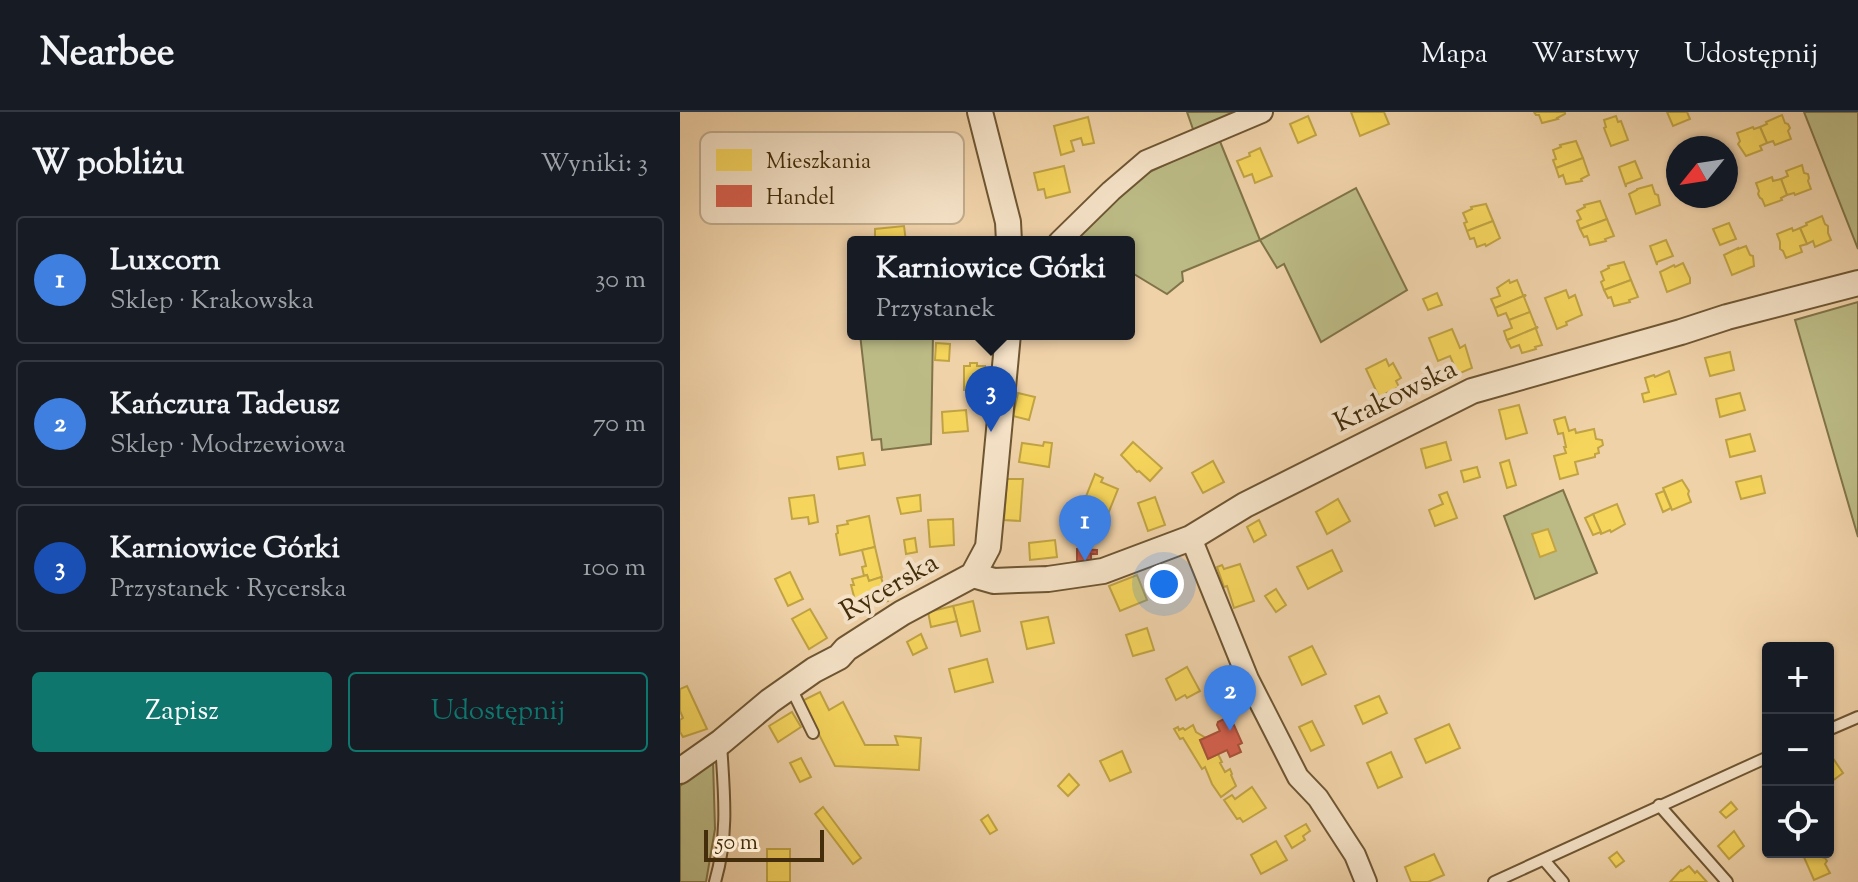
<!DOCTYPE html>
<html lang="pl">
<meta charset="utf-8">
<style>
:root{--surface:#171b24;--page:#20242c;--text:#f1f3f6;--muted:#9ea1a6;--line:#363941;--accent:#0f766e}
body{margin:0;font-family:"Sorts Mill Goudy",serif;background:var(--page);color:var(--text)}
.controls{position:absolute;right:24px;bottom:24px;display:grid;overflow:hidden;border-radius:8px;box-shadow:0 2px 6px #0004}
.controls button{width:72px;height:72px;display:grid;place-items:center;padding:0;border:0;border-bottom:2px solid var(--line);background:var(--surface);color:var(--text);font:40px sans-serif}
.compass{position:absolute;left:986px;top:24px;width:72px;height:72px;border-radius:50%;background:var(--surface);box-shadow:0 2px 6px #0004;rotate:240deg}
.scale{position:absolute;left:24px;bottom:20px;width:120px;box-sizing:border-box;padding-left:8px;border:4px solid #432d0a;border-top:0;font-size:22px;line-height:28px;white-space:nowrap;color:#432d0a;-webkit-text-stroke:6px #f5e2c7;paint-order:stroke}
.you{position:absolute;left:484px;top:472px;width:28px;height:28px;margin:-20px;border:6px solid #fff;border-radius:50%;background:#1a73e8;box-shadow:0 0 0 12px #1a73e833}
.badge{display:grid;place-items:center;width:52px;height:52px;border-radius:50%;background:var(--accent);color:#fff;font-size:26px;font-weight:700}
.pin{position:absolute;translate:-50% -66px;filter:drop-shadow(0 2px 4px #0008)}
.pin::after{content:'';position:absolute;top:42px;width:28px;height:24px;background:inherit;clip-path:polygon(0 0,100% 0,50% 100%)}
.popup{position:absolute;left:167px;top:124px;width:288px;height:104px;box-sizing:border-box;display:grid;place-content:center;border-radius:8px;background:var(--surface);filter:drop-shadow(0 2px 6px #0005);font-size:26px;white-space:nowrap;color:var(--muted)}
.popup b{font-size:30px;color:var(--text)}
.popup::after{content:'';position:absolute;left:50%;top:100%;margin-left:-16px;border:16px solid transparent;border-top-color:var(--surface)}
.list{margin:0;padding:0;list-style:none}
h2{display:flex;justify-content:space-between;align-items:center;height:104px;margin:0;padding:0 32px;font-size:34px}
h2 small{font-size:26px;font-weight:400;color:var(--muted)}
.list li{display:grid;grid-template-columns:52px 1fr auto;gap:24px;align-items:center;box-sizing:border-box;height:128px;margin:0 16px 16px;padding:0 16px;border:2px solid var(--line);border-radius:8px}
.list b{display:block;font-size:30px;white-space:nowrap}
.list p{margin:0;font-size:26px;white-space:nowrap;color:var(--muted)}
.list em{font-size:26px;font-style:normal;color:var(--muted)}
.actions{display:flex;gap:16px;padding:24px 32px}
.actions a{flex:1;padding:18px 0;border:2px solid var(--accent);border-radius:8px;text-align:center;font-size:28px;color:var(--accent)}
.actions .main{background:var(--accent);color:#fff}
.icon{flex:none;width:44px;height:44px;fill:none;stroke:currentColor;stroke-width:2;stroke-linecap:round;stroke-linejoin:round}
.map{position:relative;flex:none;width:1178px;height:770px;overflow:hidden}
header{display:flex;align-items:center;gap:48px;box-sizing:border-box;height:112px;padding:0 40px;background:var(--surface);border-bottom:2px solid var(--line)}
header strong{font-size:38px}
nav{display:flex;gap:44px;margin-inline-start:auto;font-size:28px}
main{display:flex}
aside{flex:1;background:var(--surface)}
.map>svg:first-child{display:block}
.green{fill:#bcbb86;stroke:#807448;stroke-width:2}
.homes{fill:#f6d55c;stroke:#c0a343;stroke-width:2}
.shops{fill:#d6604d;stroke:#aa5139;stroke-width:2}
.lines{fill:none;stroke-linecap:round;stroke-linejoin:round}
.service-casing{stroke:#6e5632;stroke-width:14}
.minor-casing{stroke:#6e5632;stroke-width:24}
.tertiary-casing{stroke:#6e5632;stroke-width:28}
.service{stroke:#f5e2c7;stroke-width:10}
.minor{stroke:#f5e2c7;stroke-width:20}
.tertiary{stroke:#f5e2c7;stroke-width:24}
.labels{text-anchor:middle;dominant-baseline:central;stroke-width:8;stroke-linejoin:round;paint-order:stroke}
.street-label{font-size:28px;fill:#432d0a;stroke:#f5e2c7}
.key{fill:#f5e2c7;stroke:#c0ac8e;stroke-width:2}
.key-label{font-size:22px;fill:#432d0a}
</style>
<header>
<strong>Nearbee</strong>
<nav><a>Mapa</a><a>Warstwy</a><a>Udostępnij</a></nav>
</header>
<main>
<aside>
<h2>W pobliżu<small>Wyniki: 3</small></h2>
<ul class="list">
<li><span class="badge" style="background:#3f7fe0">1</span><div><b>Luxcorn</b><p>Sklep · Krakowska</p></div><em>30 m</em></li>
<li><span class="badge" style="background:#3f7fe0">2</span><div><b>Kańczura Tadeusz</b><p>Sklep · Modrzewiowa</p></div><em>70 m</em></li>
<li><span class="badge" style="background:#1a4fb4">3</span><div><b>Karniowice Górki</b><p>Przystanek · Rycerska</p></div><em>100 m</em></li>
</ul>
<div class="actions"><a class="main">Zapisz</a><a>Udostępnij</a></div>
</aside>
<div class="map">
<svg width="1178" height="770" viewBox="0 0 1178 770">
<rect width="100%" height="100%" fill="#f0d2a9"/>
<filter id="stains"><feTurbulence type="fractalNoise" baseFrequency=".0025" numOctaves="4"/><feColorMatrix values="0 0 0 0 .2 0 0 0 0 .09 0 0 0 0 .02 0 0 0 .5 -.17"/></filter>
<radialGradient id="worn" r=".72"><stop offset=".6" stop-color="#630" stop-opacity="0"/><stop offset="1" stop-color="#630" stop-opacity=".3"/></radialGradient>
<g class="green">
<path d="M507,0h45l1,6 -39,14z"/>
<path d="M1124,0h54v137z"/>
<path d="M539,27l41,101 96,-52 51,102 -86,52 -37,-78 -7,4 -17,-28 -78,32 1,9 -16,13 -38,-23v-29h-47l-10,-6 69,-60z"/>
<path d="M1178,190v235l-63,-217z"/>
<path d="M180,222h73l-2,110 -49,6 -1,-11 -9,1z"/>
<path d="M883,378l34,83 -62,26 -31,-83z"/>
<path d="M33,649l2,68 -9,53h-26v-96z"/>
</g>
<g class="homes">
<path d="M671,0h33l5,12 -29,12z"/>
<path d="M854,0h31v2l-8,4 1,1 -16,4 -3,-8h-3z"/>
<path d="M987,0h20l3,7 -17,7z"/>
<path d="M1102,3l3,8 3,1 2,4 -2,3 3,8 -16,6 -2,-4 -6,2 -7,-16 7,-3 -1,-2z"/>
<path d="M628,4l8,19 -18,8 -8,-19z"/>
<path d="M936,4l2,6 3,-1 7,19 -17,6 -7,-18 2,-1 -2,-7z"/>
<path d="M408,5l6,26 -11,2 -2,-7 -10,3 3,10 -13,4 -7,-29z"/>
<path d="M1073,15l1,2 6,-2 7,16 -7,3 2,4 -16,6 -8,-12 2,-3 -3,-8z"/>
<path d="M195,21v2l10,-2 1,13h-3l-1,17 -19,2 -2,-18h-2l-1,-11z"/>
<path d="M896,29l7,17 -27,10 -3,-8 3,-1 -3,-9 8,-3 -1,-2z"/>
<path d="M580,36l12,28 -17,7 -3,-9 -8,3 -7,-16 13,-5 -1,-3z"/>
<path d="M903,46l6,17 -8,4 1,2 -16,3 -3,-9 -4,2 -3,-9z"/>
<path d="M955,49l7,17 -16,6v3l-7,-20z"/>
<path d="M202,51l4,17 4,-1 1,13 -27,2 -1,-10 2,-1 -2,-18z"/>
<path d="M1122,53l2,8 4,1 1,4 -1,3 3,8 -16,6 -1,-2 -7,2 -6,-16 7,-3 -2,-5z"/>
<path d="M384,54l6,26 -24,6 -2,-9 -6,1 -4,-17z"/>
<path d="M1092,65l1,4 8,-2 6,16 -6,3 1,2 -17,6 -3,-7 -2,-1 -2,-4 1,-3 -3,-8z"/>
<path d="M972,73l3,9 3,1 2,10 -24,9 -7,-20 8,-4v-1z"/>
<path d="M920,89l7,18 -27,10 -3,-8 4,-2 -4,-8 8,-4 -1,-2z"/>
<path d="M806,92l7,17 -26,10 -3,-8 3,-1 -4,-9 9,-4 -1,-2z"/>
<path d="M1142,104l3,8 3,2v7l3,7 -16,7 -2,-6 -6,3 -7,-16 7,-3 -1,-2z"/>
<path d="M927,107l7,17 -9,3 1,2 -16,4 -3,-9 -3,1 -4,-8z"/>
<path d="M813,109l7,17 -14,8 -1,-2 -8,3 -3,-9 -4,1 -3,-8z"/>
<path d="M1049,111l7,16 -16,6 -7,-16z"/>
<path d="M224,114l2,16h-27v-4h-4v-9z"/>
<path d="M1112,116l1,3 7,-3 7,16 -7,2 2,6 -16,6 -3,-7 -3,-2v-7l-3,-8z"/>
<path d="M986,128l7,16 -16,6v3l-7,-19z"/>
<path d="M1066,134l4,9 3,1 1,10 -22,9 -8,-20 14,-7v1z"/>
<path d="M944,150l7,18 -27,10 -3,-8 3,-2 -3,-8 8,-4 -1,-2z"/>
<path d="M1003,151l7,15v5l-23,9 -7,-20 14,-7 1,2z"/>
<path d="M829,168l1,3 7,-3 6,15h3l-31,13 -4,-9 9,-3 -3,-8z"/>
<path d="M951,168l7,17 -9,3 1,2 -16,4 -3,-9 -3,1 -4,-8z"/>
<path d="M886,178l3,8 6,-3 7,20 -16,7 1,3 -10,4 -12,-31z"/>
<path d="M757,181l5,12 -14,5 -5,-11z"/>
<path d="M846,183l-2,2 6,15 -21,8 -3,-7 -8,3 -3,-8z"/>
<path d="M850,200l6,15h2l-31,13 -3,-9 8,-3 -3,-8z"/>
<path d="M858,215l-2,2 6,16 -7,2 1,2 -14,4 -3,-8 -8,3 -4,-8z"/>
<path d="M772,217l8,19 5,-3 7,23 -14,6 -8,-18 -12,5 -9,-23z"/>
<path d="M256,231l14,1 -1,17 -14,-1z"/>
<path d="M1050,240l4,18 -24,6 -5,-18z"/>
<path d="M706,247l3,7 4,-3 8,15 -5,3 3,6 -20,10 -13,-28z"/>
<path d="M290,251h7v3h8l1,24h-22v-24h6z"/>
<path d="M989,259l7,23 -32,8 -2,-8 7,-2 -4,-14 9,-3 1,2z"/>
<path d="M338,281l17,4 -6,23 -16,-4z"/>
<path d="M1060,281l5,17 -25,7 -4,-18z"/>
<path d="M839,293l8,28 -21,6 -7,-29z"/>
<path d="M286,298l2,21 -25,2 -1,-21z"/>
<path d="M885,305l4,14 6,-2 1,4 18,-4 2,10 6,1 1,5 -5,3 1,5 -4,1v3l-20,5 3,12 -18,5 -6,-23 12,-3 -2,-6h2l-3,-14 -5,1 -4,-14z"/>
<path d="M1070,322l5,17 -25,6 -4,-17z"/>
<path d="M364,330l8,1 -3,24 -30,-5 3,-19 21,3z"/>
<path d="M453,330l29,26 -12,13 -11,-10 -2,1 -16,-17z"/>
<path d="M766,330l5,18 -25,8 -5,-19z"/>
<path d="M183,341l2,12 -26,4 -2,-12z"/>
<path d="M829,348l7,25 -9,3 -7,-25z"/>
<path d="M533,349l11,21 -21,11 -11,-20z"/>
<path d="M797,355l3,10 -16,5 -3,-11z"/>
<path d="M415,362l8,4 -2,4 17,7 -10,25 -25,-10z"/>
<path d="M1081,364l4,17 -24,6 -5,-17z"/>
<path d="M327,367h16l-3,42 -16,-1z"/>
<path d="M1002,368l7,11 -1,3 3,8 -19,8 -9,-22z"/>
<path d="M984,379l7,17 -8,4 -7,-18z"/>
<path d="M767,380l10,26 -22,8 -6,-16 14,-6 -4,-9z"/>
<path d="M134,383l4,27 -9,2 -1,-7 -16,2 -3,-21z"/>
<path d="M240,383l1,16 -20,3 -4,-16z"/>
<path d="M475,385l10,28 -17,6 -10,-28z"/>
<path d="M658,387l12,22 -23,13 -11,-22z"/>
<path d="M937,392l8,20 -14,8 -1,-2 -9,4 -8,-20z"/>
<path d="M913,402l8,18 -8,3 -8,-17z"/>
<path d="M189,404l6,31 -35,8 -4,-21 2,-1 -1,-7 11,-2 -1,-3z"/>
<path d="M273,407l1,26 -24,2 -2,-27z"/>
<path d="M579,408l7,15 -12,7 -7,-15z"/>
<path d="M868,417l8,22 -16,6 -8,-23z"/>
<path d="M235,426l2,14 -11,2 -2,-14z"/>
<path d="M375,428l2,17 -27,3 -1,-17z"/>
<path d="M195,435l7,30 -13,4 -2,-6 -3,1 -2,-9 4,-1 -4,-16z"/>
<path d="M652,438l10,21 -34,18 -11,-22z"/>
<path d="M560,452l14,37 -20,7 -7,-22 -3,1 -7,-20 5,-2 2,4z"/>
<path d="M110,460l13,27 -15,7 -13,-27z"/>
<path d="M187,463l2,6 12,-4 7,24 -31,7 -6,-23h3l-2,-6z"/>
<path d="M457,463l10,25 -27,11 -11,-25z"/>
<path d="M596,477l10,16 -10,7 -11,-16z"/>
<path d="M293,489l7,30 -19,5 -8,-30z"/>
<path d="M273,494l4,15 -26,6 -3,-15z"/>
<path d="M130,497l17,29 -18,11 -17,-30z"/>
<path d="M368,505l6,26 -27,6 -6,-27z"/>
<path d="M467,516l7,22 -21,6 -7,-21z"/>
<path d="M241,522l6,14 -14,7 -6,-13z"/>
<path d="M632,534l14,28 -24,11 -13,-28z"/>
<path d="M307,547l6,23 -38,10 -6,-23z"/>
<path d="M507,555l13,24 -13,7 -2,-3 -9,5 -10,-21z"/>
<path d="M7,574l20,43 -24,8 -3,-5v-12l3,-2 -3,-7v-22z"/>
<path d="M140,580l9,18 14,-8 22,43h33l-3,-9 26,2 -2,32 -84,-4 -33,-65z"/>
<path d="M699,584l8,17 -24,11 -8,-18z"/>
<path d="M112,600l9,15 -23,15 -9,-16z"/>
<path d="M632,609l12,24 -13,6 -12,-24z"/>
<path d="M769,612l11,24 -34,15 -11,-24z"/>
<path d="M513,613l3,7 10,6 -6,2 8,19 10,-5 4,8 -2,1 5,9 5,-3 2,5 -1,1 5,11 -15,11 -9,-13 -7,-17 -3,2 -19,-31 -3,1 -6,-10 4,-2 1,3 4,-2 2,2z"/>
<path d="M442,639l9,21 -21,9 -10,-20z"/>
<path d="M1148,639l15,22 -15,11z"/>
<path d="M711,640l11,25 -24,11 -11,-25z"/>
<path d="M121,646l10,19 -11,5 -10,-19z"/>
<path d="M389,662l10,11 -11,11 -10,-10z"/>
<path d="M572,675l14,21 -23,14 -3,-4 -3,1 -13,-19 8,-5 3,4z"/>
<path d="M1051,690l6,7 -11,9 -6,-6z"/>
<path d="M143,695l38,51 -8,6 -38,-50z"/>
<path d="M308,703l9,15 -7,4 -9,-14z"/>
<path d="M626,712l4,7 -7,5 2,4 -13,8 -7,-12z"/>
<path d="M1054,719l10,15 -15,13 -11,-13z"/>
<path d="M596,729l11,19 -26,14 -10,-19z"/>
<rect x="87" y="737" width="23" height="33"/>
<path d="M937,740l7,9 -8,6 -7,-9z"/>
<path d="M1130,740h10l2,5 3,1 2,3 -2,3 5,9 -16,7 -11,-25z"/>
<path d="M754,742l10,21 -16,7h-17l-6,-15z"/>
<path d="M1009,754l6,7 2,-2 10,11h-37l11,-12 1,1z"/>
</g>
<g class="shops">
<path d="M397,437l20,1v4h-6v13h-14z"/>
<path d="M546,606l3,1 3,7 2,-1 8,18 -4,2 3,7 -11,5 -3,-7 -19,9 -8,-19 20,-9 -3,-6 1,-3z"/>
</g>
<g class="lines">
<g class="service-casing">
<g id="service">
<path d="M111,576l22,45"/>
<path d="M1148,618l30,-13"/>
<path d="M979,693l68,77"/>
<path d="M864,748l19,22"/>
<path d="M35,770c14,-48 9,-90 6,-138"/>
<path d="M814,770l274,-125"/>
</g>
</g>
<g class="minor-casing">
<g id="minor">
<path d="M379,130l52,-51 35,-30 116,-49"/>
<path d="M511,426l57,141 50,98 20,21 37,57 11,27"/>
</g>
</g>
<g class="tertiary-casing">
<g id="tertiary">
<path d="M300,0l28,110 1,20"/>
<path d="M293,463l21,6 24,-1 30,-1 55,-8 88,-33 54,-33 227,-114 209,-59 46,-15 131,-34"/>
<path d="M0,659l41,-29 49,-41 44,-31 25,-13 7,-8 56,-36 71,-38 15,-28 20,-213"/>
</g>
</g>
<use href="#service" class="service"/>
<use href="#minor" class="minor"/>
<use href="#tertiary" class="tertiary"/>
</g>
<g class="labels">
<g class="street-label">
<text transform="translate(716 285) rotate(-26)">Krakowska</text>
<text transform="translate(210 476) rotate(-30)">Rycerska</text>
</g>
</g>
<rect x="20" y="20" width="264" height="92" rx="12" class="key"/>
<rect x="36" y="37" width="36" height="22" fill="#f6d55c"/>
<rect x="36" y="73" width="36" height="22" fill="#d6604d"/>
<g class="key-label">
<text x="86" y="56">Mieszkania</text>
<text x="86" y="92">Handel</text>
</g>
<rect width="100%" height="100%" filter="url(#stains)"/>
<rect width="100%" height="100%" fill="url(#worn)"/>
</svg>
<div class="controls">
<button>+</button>
<button>−</button>
<button><svg class="icon" aria-label="locate" viewBox="0 0 24 24"><circle cx="12" cy="12" r="6"/><path d="M12 2v4M12 18v4M2 12h4M18 12h4"/></svg></button>
</div>
<svg class="compass" viewBox="-18 -18 36 36"><path d="M0-13l5 13h-10z" fill="#e53935"/><path d="M0 13l5-13h-10z" fill="#9ea1a6"/></svg>
<div class="scale">50 m</div>
<div class="you"></div>
<div class="pin badge" style="left:405px;top:449px;background:#3f7fe0">1</div>
<div class="pin badge" style="left:550px;top:619px;background:#3f7fe0">2</div>
<div class="pin badge" style="left:311px;top:320px;background:#1a4fb4">3</div>
<div class="popup"><b>Karniowice Górki</b>Przystanek</div>
</div>
</main>
